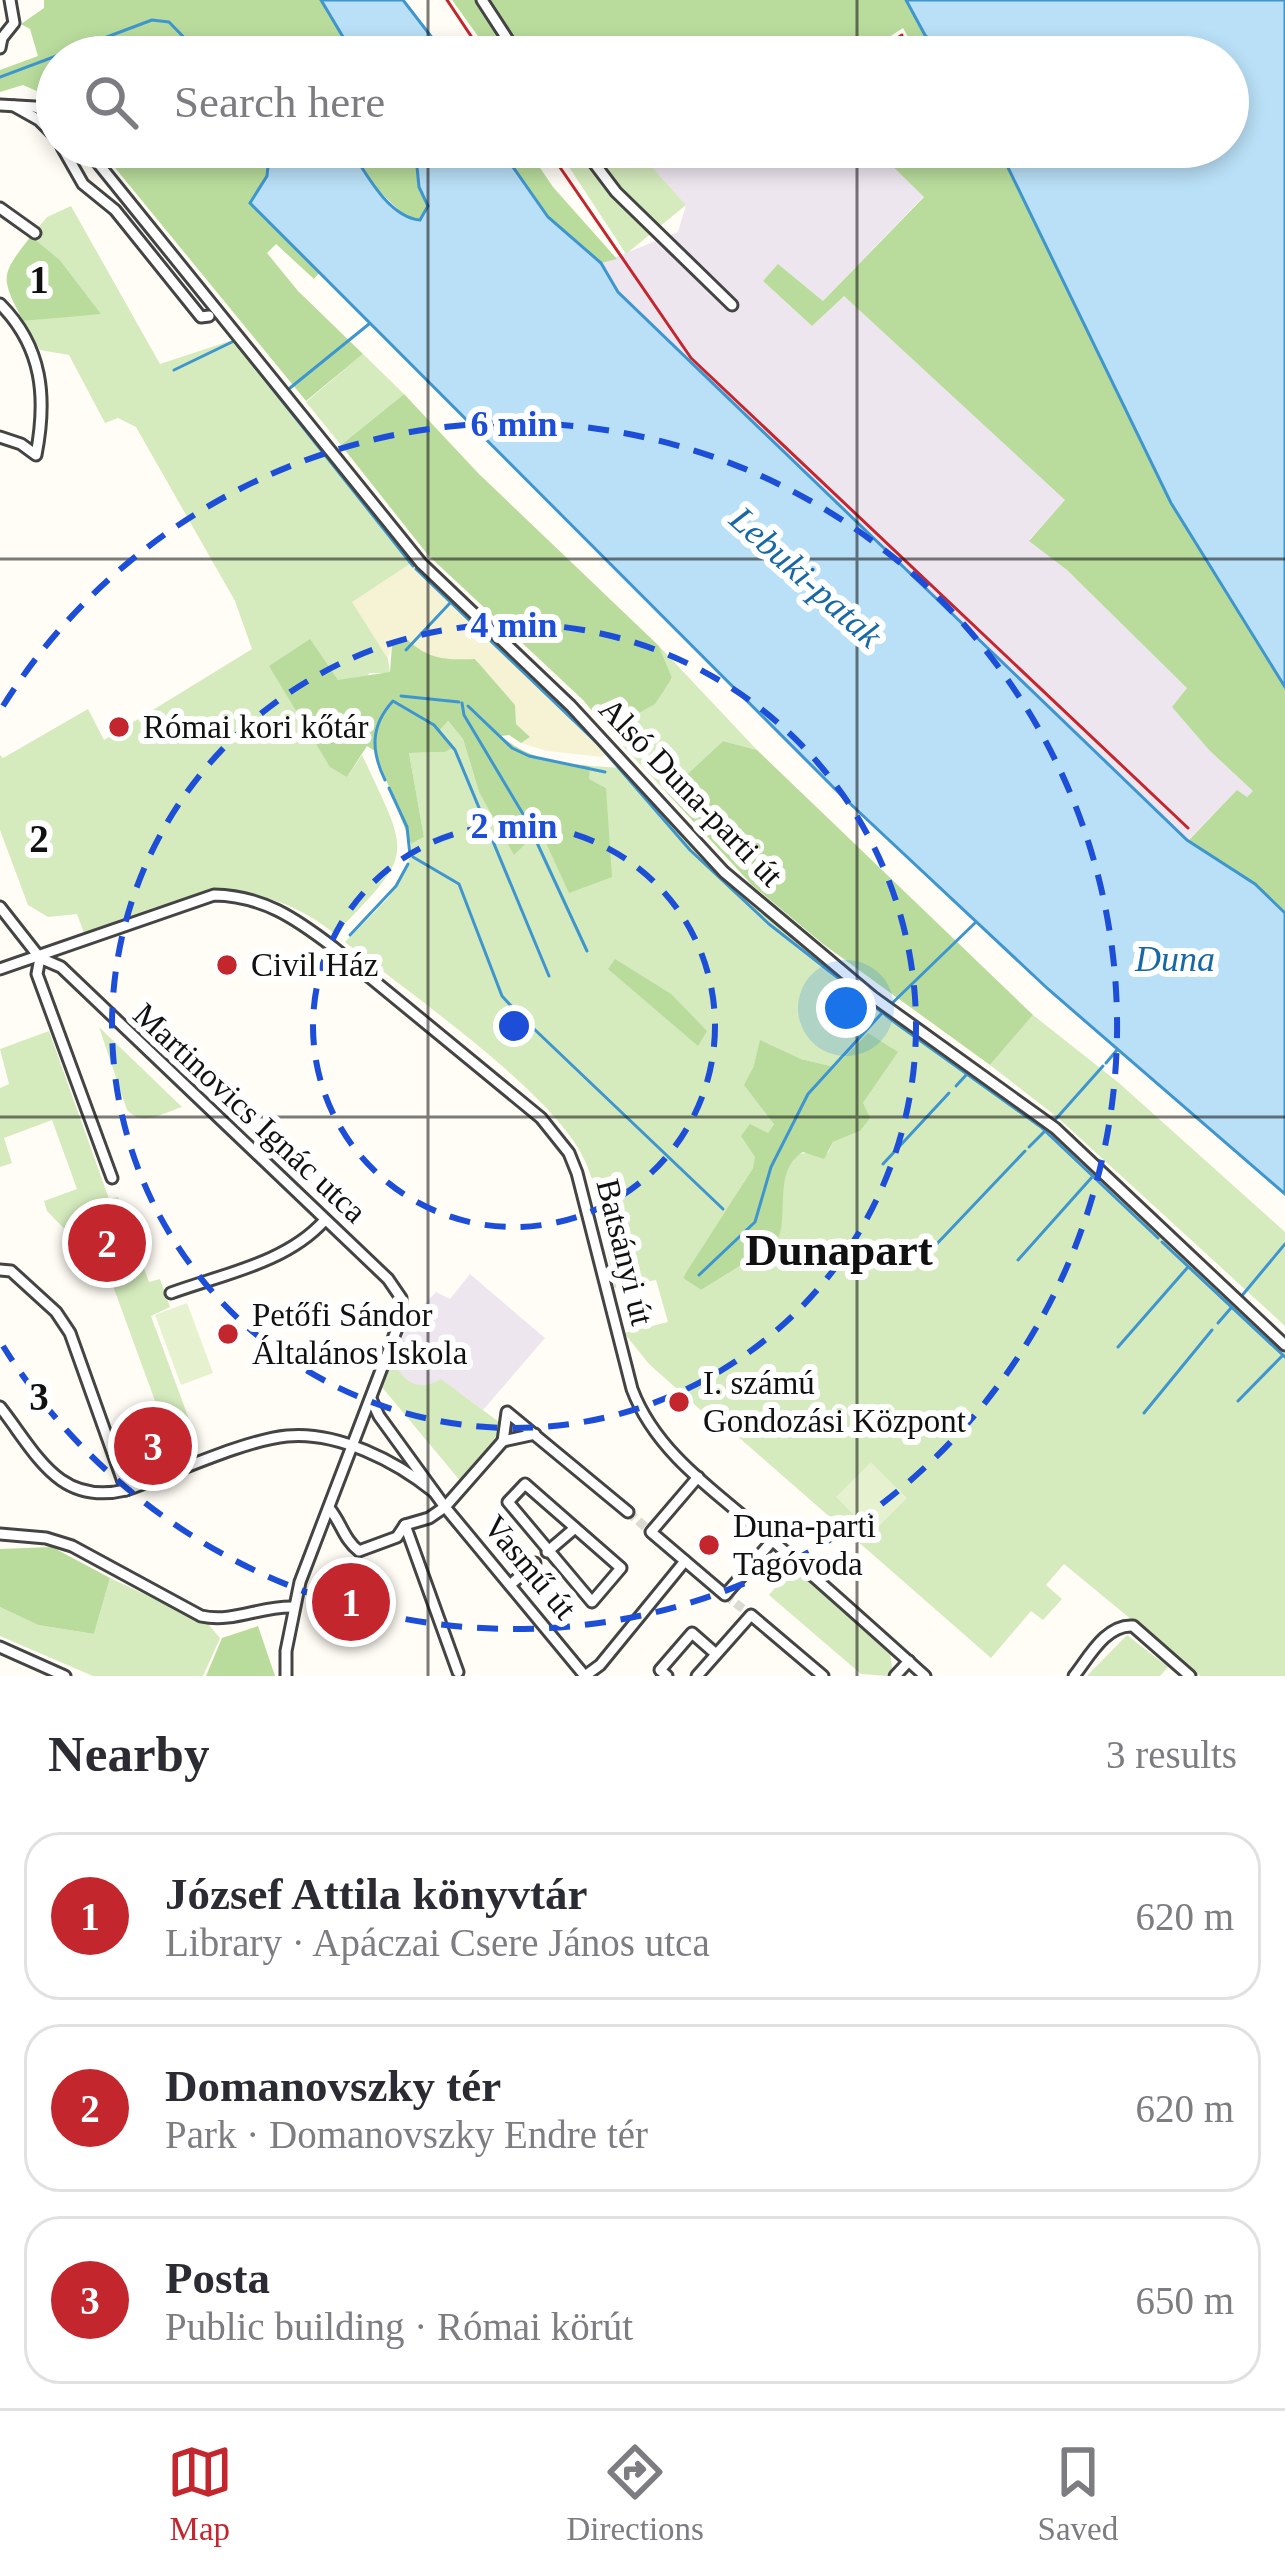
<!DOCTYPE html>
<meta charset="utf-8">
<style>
:root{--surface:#fff;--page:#f2f2f3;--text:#2b2b33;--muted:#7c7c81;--line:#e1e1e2;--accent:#c4262e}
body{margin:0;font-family:"Times New Roman",serif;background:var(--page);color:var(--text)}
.you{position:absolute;left:846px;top:1008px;width:42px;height:42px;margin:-30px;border:9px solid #fff;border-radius:50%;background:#1a73e8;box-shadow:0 0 0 18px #1a73e833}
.badge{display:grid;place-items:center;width:78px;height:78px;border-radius:50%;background:var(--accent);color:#fff;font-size:39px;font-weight:700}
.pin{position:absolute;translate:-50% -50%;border:6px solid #fff;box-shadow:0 3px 12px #0006}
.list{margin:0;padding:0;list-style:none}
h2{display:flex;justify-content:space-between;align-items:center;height:156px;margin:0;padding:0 48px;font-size:51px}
h2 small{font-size:39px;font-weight:400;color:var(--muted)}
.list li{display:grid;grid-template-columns:78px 1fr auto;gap:36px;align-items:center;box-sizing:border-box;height:168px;margin:0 24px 24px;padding:0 24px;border:3px solid var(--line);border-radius:36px}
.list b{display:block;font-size:45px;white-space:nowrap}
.list p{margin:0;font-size:39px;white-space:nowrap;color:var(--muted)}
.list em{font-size:39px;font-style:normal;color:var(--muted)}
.icon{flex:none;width:66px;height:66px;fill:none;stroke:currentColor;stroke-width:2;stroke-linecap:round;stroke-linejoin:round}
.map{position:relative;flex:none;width:1285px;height:1676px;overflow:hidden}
.search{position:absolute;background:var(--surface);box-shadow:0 6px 18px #0003;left:36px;right:36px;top:36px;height:132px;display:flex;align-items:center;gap:30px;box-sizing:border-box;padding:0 42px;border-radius:66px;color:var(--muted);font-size:45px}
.sheet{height:732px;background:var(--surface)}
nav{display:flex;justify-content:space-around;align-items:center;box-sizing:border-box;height:168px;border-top:3px solid var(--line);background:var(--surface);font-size:33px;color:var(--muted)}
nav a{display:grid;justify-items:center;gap:6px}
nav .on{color:var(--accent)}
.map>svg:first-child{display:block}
.industrial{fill:#eee6ef}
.farmland{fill:#f6f3d4}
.green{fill:#d5ebbd;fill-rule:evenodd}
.forest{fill:#b9dc9c}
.pitch{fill:#e6f2cf}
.water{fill:#b9e0f7;stroke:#3f96cf;stroke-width:3}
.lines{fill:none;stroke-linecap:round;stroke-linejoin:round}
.stream{stroke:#3f96cf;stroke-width:3}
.minor-tunnel{stroke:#dbdad3;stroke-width:9;stroke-dasharray:9 4.5;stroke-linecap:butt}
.minor-casing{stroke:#444;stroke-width:15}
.minor{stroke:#fff;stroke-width:9}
.rail{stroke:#c4262e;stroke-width:3}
.grid{fill:none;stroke:#111;stroke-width:3;stroke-opacity:0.55}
.ring{fill:none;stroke:#1d4ed8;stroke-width:6;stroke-dasharray:21 15}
.poi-dot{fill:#c4262e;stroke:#fff;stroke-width:4.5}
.labels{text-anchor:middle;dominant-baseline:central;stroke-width:12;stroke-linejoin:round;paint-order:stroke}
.poi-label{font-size:33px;fill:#111;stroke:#fff;text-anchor:start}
.street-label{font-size:33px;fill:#111;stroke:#fff}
.water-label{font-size:36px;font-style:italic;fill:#1768a6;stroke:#fff}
.district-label{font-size:45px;font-weight:bold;fill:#111;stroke:#fff}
.grid-label{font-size:39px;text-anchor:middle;font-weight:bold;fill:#111;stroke:#fff;stroke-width:12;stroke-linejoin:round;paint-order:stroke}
.centre{fill:#1d4ed8;stroke:#fff;stroke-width:6}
.ring-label{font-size:36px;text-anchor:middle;font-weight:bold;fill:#1d4ed8;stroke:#fff;stroke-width:12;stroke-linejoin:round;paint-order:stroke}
</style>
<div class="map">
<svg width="1285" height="1676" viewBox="0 0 1285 1676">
<rect width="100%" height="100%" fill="#fffdf5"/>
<g class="industrial">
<path d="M634,147h239l51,49 -101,105 -44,-36 -16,16 49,45 31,-31 223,205 -36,39 38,32 120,117 -15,19 36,43 45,41 -7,6 -10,-6 -49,49 -570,-548 -17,-29 77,-31 8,-27z"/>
<path d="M470,1274l75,64 -62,72 -41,-30 -19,7 -14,-5 -12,-10 -3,-9 14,-42 28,-29 14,7z"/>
</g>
<path class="farmland" d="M413,562l96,87 102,104 -9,4 -55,-6 -26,-8 8,-6 -13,-13 -40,-65 -38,1 -46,-15 -4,14 -37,-57z"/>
<g class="green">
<path d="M556,147h136l-57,1 51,57 -60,49z"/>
<path d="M71,206l89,158 76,-25 177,223 -61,40 36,57 2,14h-21l-22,104 15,-22c49,104 53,96 -27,179 -88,-70 -158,-35 -251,-1l-7,-19 -29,3 -20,-12 -28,-75v-75l3,3 85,-49 16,31 148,-91 -17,-48 -99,-174 -18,-9 -13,5 -36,-68 -29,-5 -17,-29 77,-8 -40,-53 -29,-24 16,-19z"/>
<path d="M363,354l41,40 -63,51 -35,-43z"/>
<path d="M659,646l98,104 -34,-9 -56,52 -59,-63 64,-51z"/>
<path d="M448,721l15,18 16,53 36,62 25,-25 66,-41 -18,-9 2,-13 33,2 72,82 109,97 152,112 92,75 237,218v324h-85l-136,-112 -18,21 16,14 -19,21 -12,-9 -40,47 -280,-245 -7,7v-7l-55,-49 -25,-31 44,-11 -12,-42 -42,8c-8,-41 -12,-89 -29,-127 -30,-68 -178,-169 -240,-219 26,-28 66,-57 66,-98l13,-7 -15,-84 36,-1 7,-5 -13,-16zM760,1041l41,18 34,8 62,-14 -34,50 -3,28 -27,11 -5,11c-9,1 -22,-2 -30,2 -25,14 -11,65 -21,88l-76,47 -18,-12 70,-110 21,-45 -21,-55z"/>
<path d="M1033,1015l86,68 166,149v94l-228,-209 -67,-52z"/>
<path d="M99,1027l83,80c-19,6 -39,20 -55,3z"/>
<path d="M49,1031l60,168 9,-2 31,85 11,-3 10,28 -19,9 39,106 -24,9 -57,-156 -62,-64 -3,-10 33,-12 -25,-69 -48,18 8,25 -12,4v-79l9,-4 -9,-35z"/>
<path d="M392,1356c8,23 24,38 49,23l58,43 -3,20 -34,41 -81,-97z"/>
<path d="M794,1566l96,84 2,18 -5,8 -26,-2 -92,-79z"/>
<path d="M110,1578l98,46 12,14 -17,38h-110l-93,-40v-29l38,18 56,9z"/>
<path d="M1127,1635l41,32 -8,9h-73z"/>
</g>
<g class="forest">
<path d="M44,0h277l34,57h-298v43l-34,-15 -23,7v-22l38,-14 -8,-27 -9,-5 23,-16z"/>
<path d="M452,0h454l19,35 21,22h-68l30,-20 -5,-9 -45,29h-358l-20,-18z"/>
<path d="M98,147h172l-2,29 -18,27 71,68 -7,8 -38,-35 -9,9 31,38 65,63 -57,47z"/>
<path d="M349,147h66l4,40 9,19 -7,14 -13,-1 -34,-33z"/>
<path d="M499,147h27l27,40 64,72 -16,4 -53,-46z"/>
<path d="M873,147h125l173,356 114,184v226l-30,-29 -66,-44 48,-50 10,7 6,-6 -44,-41 -37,-43 15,-19 -120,-118 -38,-29 36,-41 -221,-204 -32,30 -49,-45 15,-17 45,37 101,-104z"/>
<path d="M31,236l29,24 41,54 -78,7c-23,-45 -23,-45 8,-85z"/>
<path d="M404,394l75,80 180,172 13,32 -17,26 -47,26 -25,-30 -155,-145 -87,-110z"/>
<path d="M310,639l28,41 52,-8 2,-27 16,-5c21,20 39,20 67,19l40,46 1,19 14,13 -9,6 -12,-8 -8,1c27,23 54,26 89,30l-1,13 17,9 6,89 -43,16 -29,-63 -26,25 -35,-63 -16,-53 -15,-18 -9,10 13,17 -7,4 -36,1 15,84 -13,7 -36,-93 -8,-5 -20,31 -17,-10 -61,-101z"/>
<path d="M723,741l34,9 276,265 -43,50 -167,-121 -71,-59 -85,-92z"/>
<path d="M615,959l56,35 36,37 -9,15 -90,-77z"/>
<path d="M868,1033l30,19 -35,51 7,15 -10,13 -27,11 -9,17 -21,-7c-31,19 -13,62 -26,91l-76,47 -18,-12 4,-7 66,-103 2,-11 -14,-21 9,-12 18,9 6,-9 -30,-39 9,-17 7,-28 41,19 34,8z"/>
<path d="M52,1547l58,31 -16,56 -56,-9 -38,-18v-58z"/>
<path d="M258,1626l17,50h-69l16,-38z"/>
</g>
<g class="pitch">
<path d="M187,1303l26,70 -32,12 -26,-70z"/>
<path d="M871,1462l36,36 -35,35 -36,-36z"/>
</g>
<g class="water">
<path d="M321,0h82l44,57h-92z"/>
<path d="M906,0h379v687l-114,-184 -173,-356h230v-90h-282l-21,-22z"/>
<path d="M270,147h79c16,25 39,70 71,73l8,-14 -9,-19 -4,-40h84l49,70 53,46 17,29 569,548 68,44 30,29v281l-237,-205 -206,-193 -592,-593 17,-27z"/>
</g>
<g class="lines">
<g class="stream">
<path d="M0,77l152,-57 17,2 34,35"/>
<path d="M48,116l9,7"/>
<path d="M78,147l9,9"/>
<path d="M198,295l215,271"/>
<path d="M174,370l58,-28"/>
<path d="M290,388l79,-64"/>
<path d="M416,569l182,175 92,106 79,74 128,100 144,103 117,111"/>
<path d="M406,650l44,-47"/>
<path d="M401,696l58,6"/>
<path d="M462,703l2,12 62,104 61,132"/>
<path d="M468,706l44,42 17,8 76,16"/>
<path d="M385,780c-14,-29 -15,-54 8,-79l41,24 21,25 94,226"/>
<path d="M389,788l18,39 3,28"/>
<path d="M413,857l46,27 43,112 23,25"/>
<path d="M350,935l46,-49 12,-22"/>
<path d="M532,1027l191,182"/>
<path d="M1106,1063l11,-13"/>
<path d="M956,1086l11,-12"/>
<path d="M1054,1121l49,-55"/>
<path d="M1029,1147l18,-18"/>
<path d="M883,1164l66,-71"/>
<path d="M1162,1242l123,115"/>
<path d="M931,1250l94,-99"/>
<path d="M1018,1260l75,-84"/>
<path d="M699,1275l56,-53 16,-55 37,-73 74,-81 94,-91"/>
<path d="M1240,1298l45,-54"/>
<path d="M1218,1323l13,-15"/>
<path d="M1118,1347l70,-80"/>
<path d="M1238,1401l45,-46"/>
<path d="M1144,1413l68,-83"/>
</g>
<g class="minor-tunnel">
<path d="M628,1512l23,20"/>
<path d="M725,1595l26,20"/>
</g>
<g class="minor-casing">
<g id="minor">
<path d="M482,0l37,57"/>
<path d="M0,48l2,-10 12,-15 -4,-23"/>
<path d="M0,105l35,2 22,9"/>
<path d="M14,106l25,14 18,18"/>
<path d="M62,147l21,37 32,26 86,107 8,-1"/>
<path d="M85,147l336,416 150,143 153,166 149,125 182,131 230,217"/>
<path d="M582,147l34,45 116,113"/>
<path d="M0,208l35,25"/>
<path d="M0,304c43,43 47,94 36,151l-15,-11 -21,-7"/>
<path d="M0,907l40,51 21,9 327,312 13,19v20l-101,264 -14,69v25"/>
<path d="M40,958l-3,16 75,204"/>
<path d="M0,969l214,-74c49,1 81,23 119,52l208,171 28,35 8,20 55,216c25,67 90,107 142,153 51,44 101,89 151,134"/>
<path d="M0,1270l11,1 45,41 14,21 56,157"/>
<path d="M171,1293c52,-19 115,-30 153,-72"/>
<path d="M371,1399l8,17 66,91 140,169"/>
<path d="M0,1407c37,47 58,99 126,83 44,-15 118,-50 161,-54 50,-5 109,25 147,56"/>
<path d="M535,1434l-32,7 4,-29 121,100"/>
<path d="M698,1477l-47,55 74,63 48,-55"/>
<path d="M525,1484l96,84 -29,34 -84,-100z"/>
<path d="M329,1508c12,14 15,32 30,43l38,-14 8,-12"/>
<path d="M0,1534l46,4 26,8 129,70c33,7 59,-10 92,-9"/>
<path d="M547,1552l28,-24"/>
<path d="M510,1585l25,-22"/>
<path d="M0,1647l65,29"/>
<path d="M458,1672l-53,-147 24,-7 16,-11 58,-66"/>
<path d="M585,1676l15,-11 85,-104"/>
<path d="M667,1676l-7,-6 32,-37 24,21"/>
<path d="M697,1676l54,-61 72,61"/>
<path d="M895,1676l14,-15"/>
<path d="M1074,1676c15,-19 32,-52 59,-50l57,50"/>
</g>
</g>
<use href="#minor" class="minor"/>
<g class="rail">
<path d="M447,0l38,57"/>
<path d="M868,57l34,-22"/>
<path d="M546,147l145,211 497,470"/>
</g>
</g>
<path class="grid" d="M428,0v57M857,0v57M428,147v1529M857,147v1529M0,559h1285M0,1117h1285"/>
<g class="ring">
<circle cx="514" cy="1026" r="201"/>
<circle cx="514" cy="1026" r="402"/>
<path d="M3 706A603 603 0 1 1 3 1346"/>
</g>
<g class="poi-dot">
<circle cx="119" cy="727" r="12"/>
<circle cx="227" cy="965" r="12"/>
<circle cx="228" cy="1334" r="12"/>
<circle cx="679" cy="1402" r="12"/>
<circle cx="709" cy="1545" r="12"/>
</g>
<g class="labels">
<g class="poi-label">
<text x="143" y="727">Római kori kőtár</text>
<text x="251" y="965">Civil Ház</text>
<text x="252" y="1315">Petőfi Sándor<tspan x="252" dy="38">Általános Iskola</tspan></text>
<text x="703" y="1383">I. számú<tspan x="703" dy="38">Gondozási Központ</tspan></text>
<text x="733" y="1526">Duna-parti<tspan x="733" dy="38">Tagóvoda</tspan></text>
</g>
<g class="street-label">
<text transform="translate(691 792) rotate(46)">Alsó Duna-parti út</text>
<text transform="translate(250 1113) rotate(43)">Martinovics Ignác utca</text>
<text transform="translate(625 1252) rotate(76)">Batsányi út</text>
<text transform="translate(530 1567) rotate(50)">Vasmű út</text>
</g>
<g class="water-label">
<text transform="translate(806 577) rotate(42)">Lebuki-patak</text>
<text x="1175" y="959">Duna</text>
</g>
<g class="district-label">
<text x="839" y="1250">Dunapart</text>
</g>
</g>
<g class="grid-label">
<text x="39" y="293">1</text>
<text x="39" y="852">2</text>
<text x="39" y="1410">3</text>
</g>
<circle cx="514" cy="1026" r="18" class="centre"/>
<g class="ring-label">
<text x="514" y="436">6 min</text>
<text x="514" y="637">4 min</text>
<text x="514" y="838">2 min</text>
</g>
</svg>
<div class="you"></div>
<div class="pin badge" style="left:351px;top:1602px">1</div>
<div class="pin badge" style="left:107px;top:1243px">2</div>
<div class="pin badge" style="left:153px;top:1446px">3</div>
<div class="search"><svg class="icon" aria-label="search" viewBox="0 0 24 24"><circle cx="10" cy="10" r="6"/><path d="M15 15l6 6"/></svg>Search here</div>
</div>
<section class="sheet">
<h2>Nearby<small>3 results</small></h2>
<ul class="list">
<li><span class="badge">1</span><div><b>József Attila könyvtár</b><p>Library · Apáczai Csere János utca</p></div><em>620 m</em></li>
<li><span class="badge">2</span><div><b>Domanovszky tér</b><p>Park · Domanovszky Endre tér</p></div><em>620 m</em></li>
<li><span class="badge">3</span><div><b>Posta</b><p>Public building · Római körút</p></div><em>650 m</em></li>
</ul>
</section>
<nav>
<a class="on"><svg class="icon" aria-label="map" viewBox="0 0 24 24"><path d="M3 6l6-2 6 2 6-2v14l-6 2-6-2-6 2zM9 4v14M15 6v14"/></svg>Map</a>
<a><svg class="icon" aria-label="directions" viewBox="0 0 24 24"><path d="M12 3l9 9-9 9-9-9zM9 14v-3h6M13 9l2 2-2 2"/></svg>Directions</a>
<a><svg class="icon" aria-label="saved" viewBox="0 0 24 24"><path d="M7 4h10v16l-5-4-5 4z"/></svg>Saved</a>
</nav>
